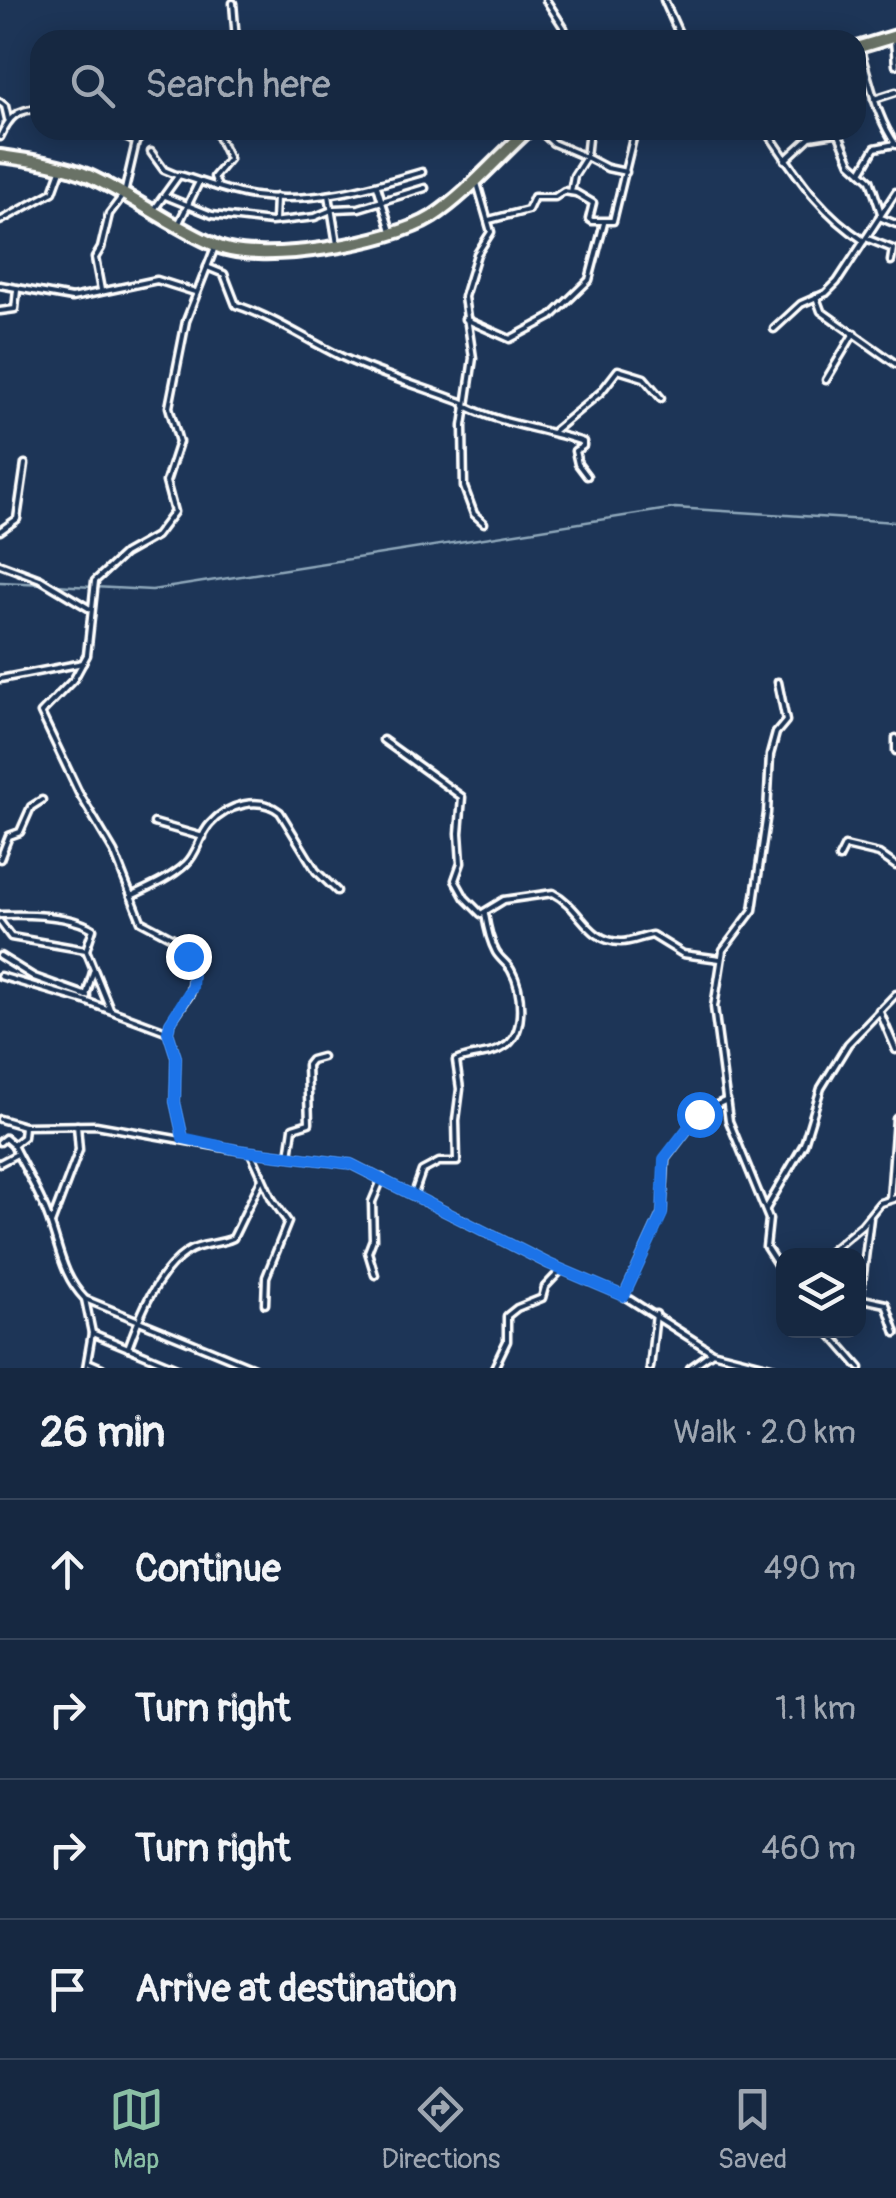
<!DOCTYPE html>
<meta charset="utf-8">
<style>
:root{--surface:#162841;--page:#1f3048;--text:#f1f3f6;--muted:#9ea6b1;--line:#35445a;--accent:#8abfa5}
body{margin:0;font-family:Pangolin,sans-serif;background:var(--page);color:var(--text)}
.controls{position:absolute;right:30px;bottom:30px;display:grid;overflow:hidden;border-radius:20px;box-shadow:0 5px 25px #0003}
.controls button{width:90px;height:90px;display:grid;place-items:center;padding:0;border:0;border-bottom:2px solid var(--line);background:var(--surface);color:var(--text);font:50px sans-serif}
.stop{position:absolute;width:30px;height:30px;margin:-22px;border:8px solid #1a73e8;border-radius:50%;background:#fff}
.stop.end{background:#1a73e8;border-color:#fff;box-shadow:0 2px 10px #0008}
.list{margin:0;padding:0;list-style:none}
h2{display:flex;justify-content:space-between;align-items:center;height:130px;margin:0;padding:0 40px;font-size:42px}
h2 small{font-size:32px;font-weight:400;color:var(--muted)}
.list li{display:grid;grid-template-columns:65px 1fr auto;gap:30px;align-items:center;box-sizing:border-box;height:140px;padding:0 40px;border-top:2px solid var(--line)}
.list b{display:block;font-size:38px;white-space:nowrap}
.list em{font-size:32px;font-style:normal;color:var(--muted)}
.icon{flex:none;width:55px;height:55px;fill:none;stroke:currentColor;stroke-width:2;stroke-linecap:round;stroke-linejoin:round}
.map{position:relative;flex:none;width:896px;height:1368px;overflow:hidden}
.search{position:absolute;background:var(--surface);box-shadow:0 5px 25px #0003;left:30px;right:30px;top:30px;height:110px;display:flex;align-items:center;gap:25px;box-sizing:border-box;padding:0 35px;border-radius:30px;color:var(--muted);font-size:38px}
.sheet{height:690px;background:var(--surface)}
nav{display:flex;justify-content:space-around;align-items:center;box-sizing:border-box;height:140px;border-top:2px solid var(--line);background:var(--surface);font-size:28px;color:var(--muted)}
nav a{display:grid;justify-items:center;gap:5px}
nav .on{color:var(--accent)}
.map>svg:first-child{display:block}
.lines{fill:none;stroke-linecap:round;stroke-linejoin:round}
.stream{stroke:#8fa8bb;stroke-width:2.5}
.minor-casing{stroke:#fff;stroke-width:11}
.trunk-casing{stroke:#fff;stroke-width:18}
.minor{stroke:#1d3557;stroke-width:4}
.trunk{stroke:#697266;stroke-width:10}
.route{stroke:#1a73e8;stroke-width:12}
</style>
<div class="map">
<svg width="896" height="1368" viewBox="0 0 896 1368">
<rect width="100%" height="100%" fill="#1d3557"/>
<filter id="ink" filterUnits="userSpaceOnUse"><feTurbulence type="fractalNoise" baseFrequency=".01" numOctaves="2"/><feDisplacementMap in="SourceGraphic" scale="20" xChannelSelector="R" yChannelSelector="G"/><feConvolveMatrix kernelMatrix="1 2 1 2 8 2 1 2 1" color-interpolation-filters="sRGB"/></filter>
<g filter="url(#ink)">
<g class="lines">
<g class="stream">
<path d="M0,582l46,2"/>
<path d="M54,585l98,5 523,-82 221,14"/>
</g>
<g class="minor-casing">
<g id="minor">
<path d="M546,0l18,28 3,12"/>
<path d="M664,0l18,40"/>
<path d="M233,3l3,37"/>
<path d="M894,40l2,25"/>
<path d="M859,48c12,34 16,67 37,97"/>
<path d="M874,99l22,-7"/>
<path d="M0,102l5,4 3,13"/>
<path d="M110,130l26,12"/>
<path d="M215,130l14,29 -15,18 4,10"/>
<path d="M539,130l14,13 33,14 -12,19 -3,16"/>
<path d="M589,130l-3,27 21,11 19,4"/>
<path d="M766,130c31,45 51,80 98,111"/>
<path d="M837,130l14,33 19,17 11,33"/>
<path d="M0,137c10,-22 17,-27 40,-29"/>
<path d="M151,152l13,18 12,5"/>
<path d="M785,160l25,-23 25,-4"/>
<path d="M861,172l14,-24 20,-4"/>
<path d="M477,183l14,49 -14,22 -13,43 9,61 -10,68 1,61 10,27 10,9"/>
<path d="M377,186l15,48"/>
<path d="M329,195l8,49"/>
<path d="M165,196l47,19 59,7 44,-5 19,-8 25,-1 66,-20"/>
<path d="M153,211l26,-36c25,7 49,17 75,21 57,8 114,-8 168,-24"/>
<path d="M879,217l17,7"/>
<path d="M489,220l39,-10 6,-13h21l9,-6 12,2 17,10 -4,16 3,2h21l22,-91"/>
<path d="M0,221l53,-29 9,-25"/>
<path d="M275,221l1,-24"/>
<path d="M178,225l21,-43"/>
<path d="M868,239l25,10 -2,12"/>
<path d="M207,267l17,7 12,31c37,12 69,34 104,51 40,19 83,31 124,47l1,3c38,19 78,22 118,36v4l-8,5 3,13 9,12"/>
<path d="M0,285l72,13 85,-18 38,12"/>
<path d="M101,290l-6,-32 6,-10 8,-34 15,-20 12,-52 11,-12"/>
<path d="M816,297l5,14 75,53"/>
<path d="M0,311l15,-2 2,-19"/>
<path d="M465,319l45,20 41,-22 38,-37 15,-57"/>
<path d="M774,329l27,-25 25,-11 11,-11 59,-90"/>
<path d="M826,380l28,-47"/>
<path d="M554,431l47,-39 17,-22 26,8 17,20"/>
<path d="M0,531l17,-12 8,-55"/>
<path d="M0,564l40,15 50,30"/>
<path d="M0,679l83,-16"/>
<path d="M778,682l8,39 -10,12 -6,22 -3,58 -14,97 -30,40 -9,57 15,114 40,98 -3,28 18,28"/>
<path d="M896,738v13"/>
<path d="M383,740l79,57 -3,36 2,30 -6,17 10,18 16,16 23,-14 49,-7c28,14 34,49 68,49 10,0 20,-5 31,-7l31,19 37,5"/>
<path d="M154,823l49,14"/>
<path d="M839,858l6,-12 34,8 17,12"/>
<path d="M0,859l9,-23 11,-4 11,-25 11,-7"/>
<path d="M131,896c19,-9 40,-18 55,-32 12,-11 13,-28 24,-40 17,-19 49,-29 70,-12l36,59 21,20"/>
<path d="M0,915c28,-1 69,-1 93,14l-7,21"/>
<path d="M0,922l11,15 75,13 24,59"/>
<path d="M0,956l34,21 53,19"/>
<path d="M0,976l85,25 81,30"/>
<path d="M86,996l7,-24"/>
<path d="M879,1010l17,40"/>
<path d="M0,1119l24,7 72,-1 142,25 113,14 198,100 75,32 88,56 63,16"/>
<path d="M24,1126l-1,11 -10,8c12,25 27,48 36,74 11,30 13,56 36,80l169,69"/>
<path d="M183,1138l-8,-36 1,-45 -8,-25 2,-9 20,-29 3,-23 -3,-13 -11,-17 -38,-20 -27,-69 -35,-59 -38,-80 33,-34 13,-24 8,-74 29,-27 32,-18 18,-24 -8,-30 13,-40 -10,-35 17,-86 29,-74"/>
<path d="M0,1142l5,-4 8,7"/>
<path d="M251,1153l21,46 16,23 -22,55 -1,27"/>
<path d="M289,1156l4,-28 16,-5 -2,-58 4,-5 11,-3"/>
<path d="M0,1163l17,-9"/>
<path d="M414,1194l8,-23 17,-9h18l-1,-42 4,-31 -4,-28c16,-8 35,-4 51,-16 19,-15 15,-56 4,-75 -4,-7 -11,-11 -15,-18 -6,-11 -9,-25 -11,-38"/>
<path d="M890,1199l6,-80"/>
<path d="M766,1209l38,-65 17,-56 27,-44 48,-50"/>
<path d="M51,1224l28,-74 -2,-25"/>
<path d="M825,1256l37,-31 18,-22 16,-5"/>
<path d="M375,1275l-7,-23 5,-13 -1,-37 10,-24"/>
<path d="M624,1296l38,-83 3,-54 35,-46 27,-13"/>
<path d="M858,1298l28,6 10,29"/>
<path d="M860,1298l10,-80"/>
<path d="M85,1299l7,34 -6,35"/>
<path d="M827,1330l33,38"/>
<path d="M92,1333l85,35"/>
<path d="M128,1348c12,-33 28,-75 59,-96 13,-9 32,-7 46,-14l29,-60"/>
<path d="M88,1362l14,6"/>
<path d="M494,1368l13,-27v-25l10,-8 25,-10 3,-11 16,-17"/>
<path d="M650,1368l6,-54"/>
<path d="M690,1368l21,-15"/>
</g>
</g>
<g class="trunk-casing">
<g id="trunk">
<path d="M856,48l40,-12"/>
<path d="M0,156c29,4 62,8 89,20 44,20 83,51 128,70 44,19 174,-3 215,-29 35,-23 65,-59 96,-87"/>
</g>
</g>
<use href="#minor" class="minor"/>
<use href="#trunk" class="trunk"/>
</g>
</g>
<g class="lines" filter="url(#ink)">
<path class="route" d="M188,956l5,15 -1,17 -22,35 -2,9 8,25 -1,45 8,36 55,12 113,14 198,100 75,32 38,-82 2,-55 35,-45"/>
</g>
</svg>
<div class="controls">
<button><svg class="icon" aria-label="layers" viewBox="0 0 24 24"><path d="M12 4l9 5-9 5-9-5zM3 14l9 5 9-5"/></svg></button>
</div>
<div class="stop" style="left:699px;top:1114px"></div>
<div class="stop end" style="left:188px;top:956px"></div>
<div class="search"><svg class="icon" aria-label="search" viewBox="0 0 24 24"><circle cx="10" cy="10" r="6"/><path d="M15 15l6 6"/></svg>Search here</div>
</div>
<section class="sheet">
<h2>26 min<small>Walk · 2.0 km</small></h2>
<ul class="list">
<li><svg class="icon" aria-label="ahead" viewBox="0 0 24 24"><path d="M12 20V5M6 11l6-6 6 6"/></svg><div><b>Continue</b></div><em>490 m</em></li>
<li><svg class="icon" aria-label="right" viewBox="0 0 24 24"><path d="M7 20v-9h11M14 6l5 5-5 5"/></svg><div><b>Turn right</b></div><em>1.1 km</em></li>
<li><svg class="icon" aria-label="right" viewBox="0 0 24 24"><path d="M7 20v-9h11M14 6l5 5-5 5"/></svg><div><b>Turn right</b></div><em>460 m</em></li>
<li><svg class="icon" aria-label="arrive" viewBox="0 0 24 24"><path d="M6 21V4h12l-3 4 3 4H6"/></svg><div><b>Arrive at destination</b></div></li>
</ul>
</section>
<nav>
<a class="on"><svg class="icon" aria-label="map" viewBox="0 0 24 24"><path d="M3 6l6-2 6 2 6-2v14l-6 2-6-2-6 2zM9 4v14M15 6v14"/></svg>Map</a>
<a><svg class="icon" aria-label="directions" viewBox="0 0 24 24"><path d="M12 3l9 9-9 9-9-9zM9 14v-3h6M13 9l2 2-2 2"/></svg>Directions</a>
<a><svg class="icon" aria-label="saved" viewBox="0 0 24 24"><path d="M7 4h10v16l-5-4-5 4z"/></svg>Saved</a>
</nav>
